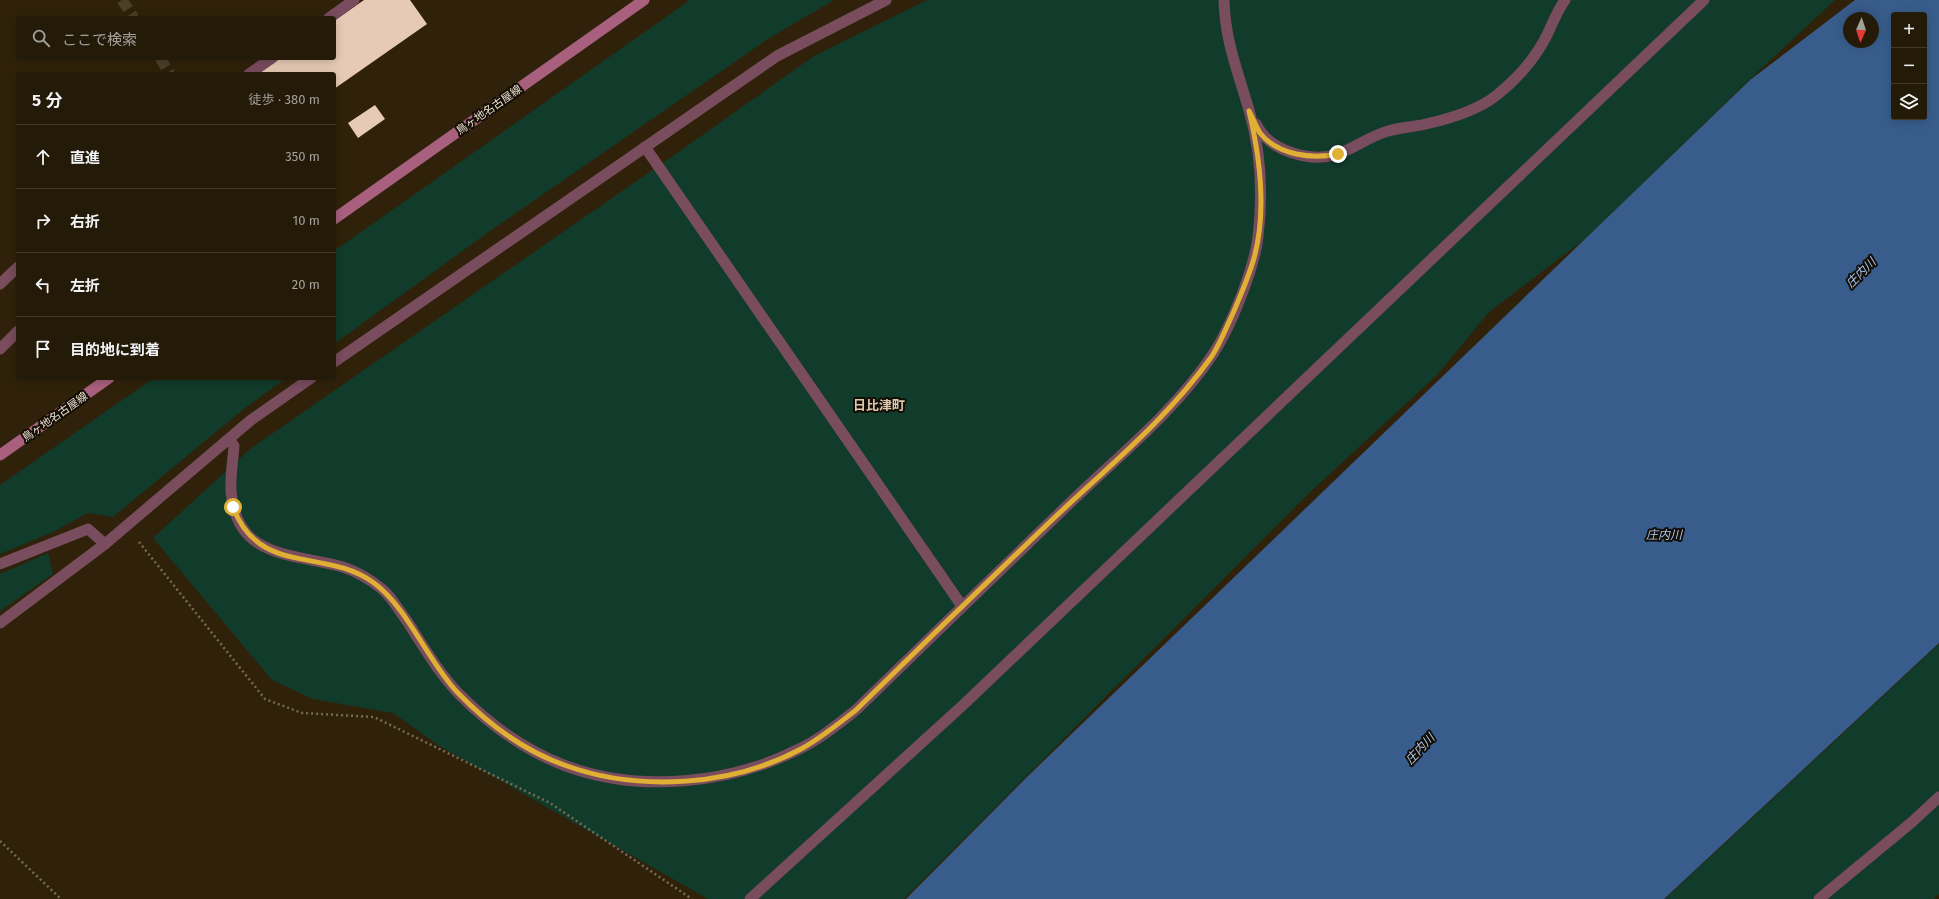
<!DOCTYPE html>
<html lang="ja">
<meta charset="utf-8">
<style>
:root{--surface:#241a08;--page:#2c2312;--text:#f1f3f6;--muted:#a3a19c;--line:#413829}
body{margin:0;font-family:"Fira Sans","Noto Sans JP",sans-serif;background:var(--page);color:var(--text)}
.controls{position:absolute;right:12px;top:12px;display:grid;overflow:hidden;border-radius:4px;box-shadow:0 2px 10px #0003}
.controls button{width:36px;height:36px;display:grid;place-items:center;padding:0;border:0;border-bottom:1px solid var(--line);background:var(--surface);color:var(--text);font:20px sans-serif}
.compass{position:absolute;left:1843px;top:12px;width:36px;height:36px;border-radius:50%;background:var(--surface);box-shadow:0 2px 10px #0003;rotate:183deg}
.stop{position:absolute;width:12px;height:12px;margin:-9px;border:3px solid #dfb034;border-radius:50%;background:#fff}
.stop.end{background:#dfb034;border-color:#fff;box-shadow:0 1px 4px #0008}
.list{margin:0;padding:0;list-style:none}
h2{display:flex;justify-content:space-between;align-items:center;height:52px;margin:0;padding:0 16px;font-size:17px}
h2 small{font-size:13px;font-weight:400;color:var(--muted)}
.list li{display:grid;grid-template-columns:26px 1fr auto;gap:12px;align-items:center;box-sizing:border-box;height:64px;padding:0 16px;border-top:1px solid var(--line)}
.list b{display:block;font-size:15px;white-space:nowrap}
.list em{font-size:13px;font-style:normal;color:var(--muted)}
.icon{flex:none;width:22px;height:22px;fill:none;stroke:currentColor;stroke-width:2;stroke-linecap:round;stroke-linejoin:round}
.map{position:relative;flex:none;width:1939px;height:899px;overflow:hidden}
.search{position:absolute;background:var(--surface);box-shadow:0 2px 10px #0003;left:16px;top:16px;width:320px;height:44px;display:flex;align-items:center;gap:10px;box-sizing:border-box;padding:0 14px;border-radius:4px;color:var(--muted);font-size:15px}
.panel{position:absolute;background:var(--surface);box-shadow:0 2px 10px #0003;left:16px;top:72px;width:320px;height:308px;border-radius:4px}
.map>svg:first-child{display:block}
.green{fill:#113b2a}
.water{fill:#385d8c;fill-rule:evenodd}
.building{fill:#e6cab5}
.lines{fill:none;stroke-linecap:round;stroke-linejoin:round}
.minor-tunnel{stroke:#4c3f28;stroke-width:11;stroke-dasharray:11 5.5;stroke-linecap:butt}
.path{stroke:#776b56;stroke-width:2.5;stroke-dasharray:2 3;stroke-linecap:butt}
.service{stroke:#794c5e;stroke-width:11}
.minor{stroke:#794c5e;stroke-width:11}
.secondary{stroke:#a9607f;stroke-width:11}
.route{stroke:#dfb034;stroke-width:5}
.labels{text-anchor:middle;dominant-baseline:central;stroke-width:4;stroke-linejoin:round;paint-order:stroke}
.street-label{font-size:11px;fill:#ebe3d4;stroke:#130d04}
.water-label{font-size:12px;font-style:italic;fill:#a7c8f3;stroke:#130d04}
.quarter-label{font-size:13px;font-weight:bold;fill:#ddcbaf;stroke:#130d04}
</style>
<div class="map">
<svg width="1939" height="899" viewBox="0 0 1939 899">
<rect width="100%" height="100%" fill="#30220a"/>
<g class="green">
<path d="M690,0h144l-66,39 -278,192 -156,113v-93z"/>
<path d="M927,0h908l-86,80 -164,159 -96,73 -52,63 -129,119 -404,405h-196l-270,-154 -45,-32 -80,-14 -41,-19 -119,-142 97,-89 427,-296 137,-97z"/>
<path d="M154,378h132l-41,30 -132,109 -25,-4 -35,19 -53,22v-69z"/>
<path d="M48,553l5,21 -53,37v-37z"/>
<path d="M1939,644v250l-5,5h-269z"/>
</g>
<path class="water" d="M1855,0h84v643l-275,256h-758l123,-124 721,-695zM1894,15h30v102h-30zM1849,18h24v24h-24z"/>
<g class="building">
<path d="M364,0h46l17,24 -93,65v-15h-74l-1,-1 22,-15h53v-37z"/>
<path d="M375,105l10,14 -27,19 -10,-15z"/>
</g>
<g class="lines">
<g class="minor-tunnel">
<path d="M122,0l12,18"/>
<path d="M160,58l10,16"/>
</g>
<g class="path">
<path d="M139,542l126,157 37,14 72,4 176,86 142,96"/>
<path d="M0,841l61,58"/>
</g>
<g class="service">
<path d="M329,18l25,-18"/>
<path d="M249,74l23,-16"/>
<path d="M1256,124c13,27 54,39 82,30 17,-6 32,-18 50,-23 13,-4 28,-4 42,-8 22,-5 48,-13 67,-28 20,-16 38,-36 50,-60 6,-12 10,-24 18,-35"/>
<path d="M645,147l317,459"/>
<path d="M0,284l18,-17"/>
<path d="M334,362l443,-306 109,-56"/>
<path d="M229,439l5,7c-1,15 -4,31 -3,45 5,69 63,62 112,76 15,5 28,13 39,22 10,8 17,22 25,32 16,25 31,51 52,73 30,30 67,57 107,72 74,27 164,18 233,-17 21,-10 39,-25 57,-39 72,-70 145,-141 217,-210 48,-46 103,-90 140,-146 18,-27 41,-85 45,-117 5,-42 3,-86 -9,-127 -11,-38 -24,-69 -25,-110"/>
<path d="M0,564l88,-35 17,15"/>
<path d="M0,623l105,-79 146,-124 60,-42"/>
<path d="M750,899l212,-193 742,-706"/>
<path d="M1819,899l93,-77 27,-25"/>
</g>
<path class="minor" d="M0,349l18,-18"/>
<g class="secondary">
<path d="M334,219l310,-219"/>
<path d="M0,455l109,-77"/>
</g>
</g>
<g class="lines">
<path class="route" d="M233,507c26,70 92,40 141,76 34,25 54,79 84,110 30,31 68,59 109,73 73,26 165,20 234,-17 20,-11 37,-25 55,-39 65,-64 131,-128 197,-191 55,-52 115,-101 159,-163 9,-14 15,-30 22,-45 7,-17 15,-35 20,-53 13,-47 6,-101 -5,-147 4,7 7,16 11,22 18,23 53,26 78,21"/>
</g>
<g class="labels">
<g class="street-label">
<text transform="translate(489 110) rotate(-35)">鳥ヶ地名古屋線</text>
<text transform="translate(55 417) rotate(-35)">鳥ヶ地名古屋線</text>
</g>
<g class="water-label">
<text transform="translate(1861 273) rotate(-45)">庄内川</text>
<text x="1664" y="535">庄内川</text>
<text transform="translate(1420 749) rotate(-47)">庄内川</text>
</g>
<g class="quarter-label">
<text x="879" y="405">日比津町</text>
</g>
</g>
</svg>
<div class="controls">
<button>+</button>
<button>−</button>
<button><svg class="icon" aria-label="layers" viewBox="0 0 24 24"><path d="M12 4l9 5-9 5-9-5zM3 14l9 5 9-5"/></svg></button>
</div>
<svg class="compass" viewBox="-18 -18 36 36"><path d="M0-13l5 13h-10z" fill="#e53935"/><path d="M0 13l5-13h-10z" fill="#a3a19c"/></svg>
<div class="stop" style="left:233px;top:507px"></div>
<div class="stop end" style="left:1338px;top:154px"></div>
<div class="search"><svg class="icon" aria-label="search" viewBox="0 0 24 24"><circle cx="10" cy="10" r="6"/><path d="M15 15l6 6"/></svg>ここで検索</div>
<section class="panel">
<h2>5 分<small>徒歩 · 380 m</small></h2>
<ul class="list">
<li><svg class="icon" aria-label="ahead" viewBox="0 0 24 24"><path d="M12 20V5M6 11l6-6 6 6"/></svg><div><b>直進</b></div><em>350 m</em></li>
<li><svg class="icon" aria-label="right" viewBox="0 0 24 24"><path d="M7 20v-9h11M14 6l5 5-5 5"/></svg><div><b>右折</b></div><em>10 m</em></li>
<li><svg class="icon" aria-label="left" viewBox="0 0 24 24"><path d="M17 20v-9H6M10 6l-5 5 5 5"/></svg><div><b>左折</b></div><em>20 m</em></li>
<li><svg class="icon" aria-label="arrive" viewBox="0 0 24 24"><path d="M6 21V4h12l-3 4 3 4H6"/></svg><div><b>目的地に到着</b></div></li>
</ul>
</section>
</div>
